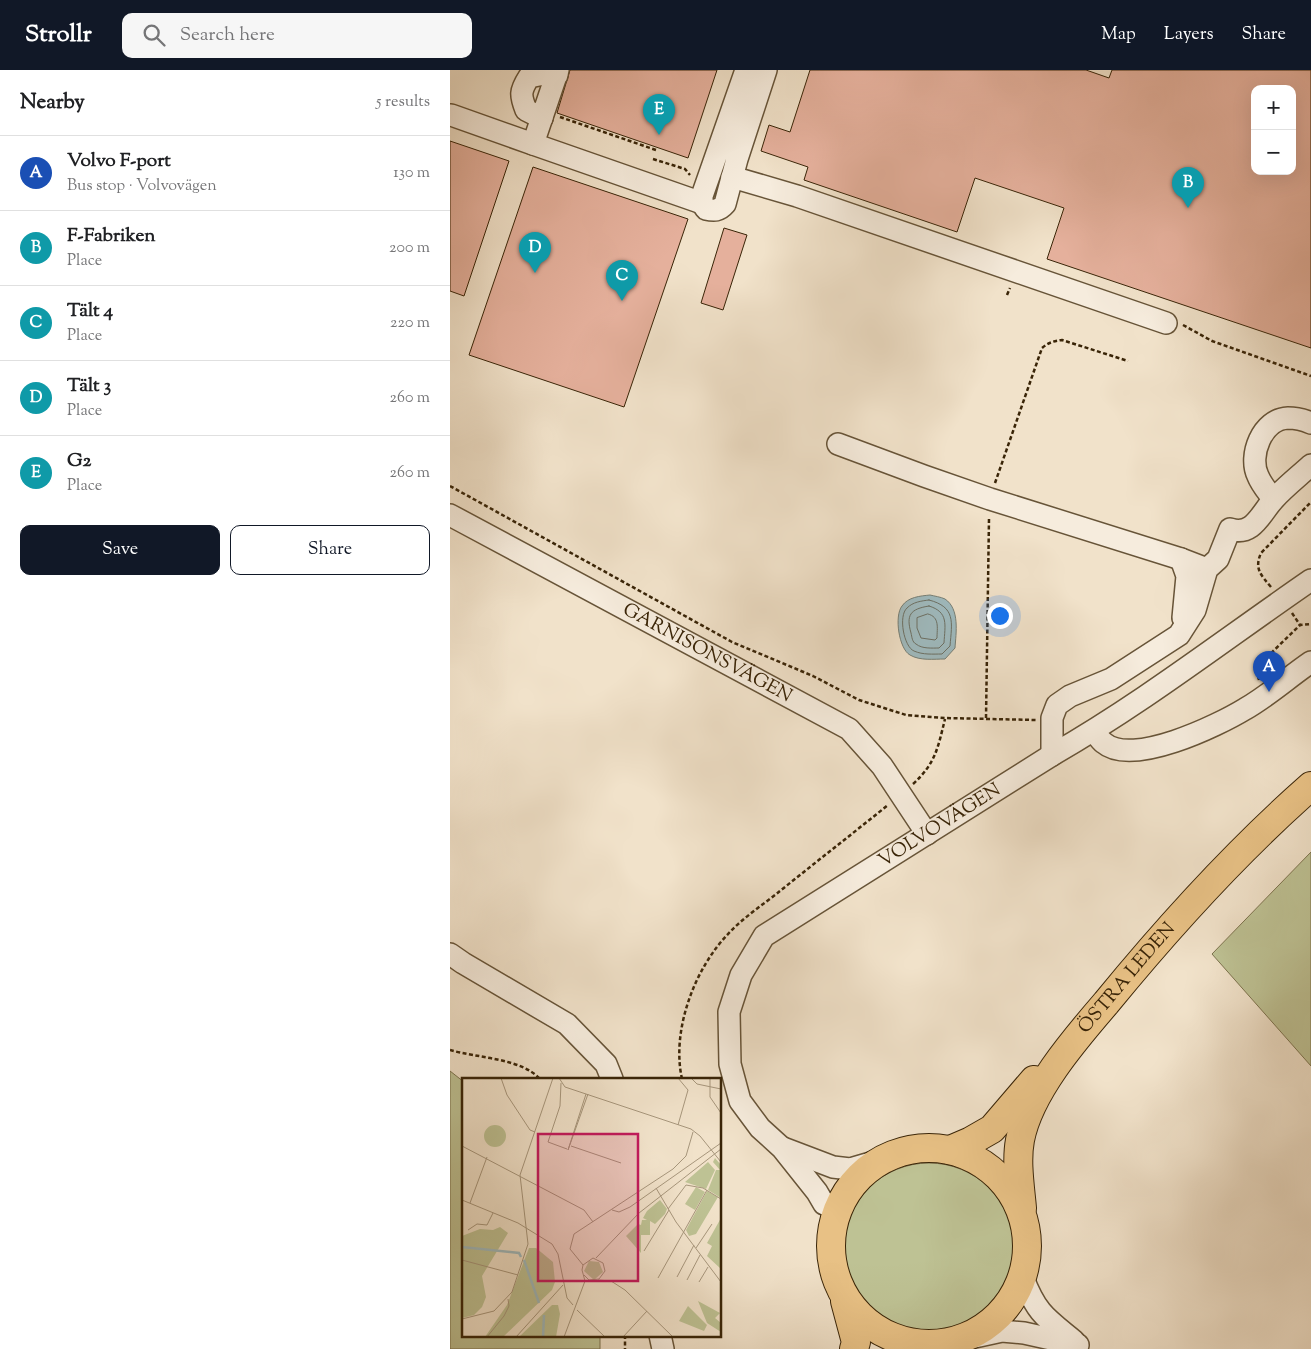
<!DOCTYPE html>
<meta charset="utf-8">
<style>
:root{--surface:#fff;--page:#f6f6f6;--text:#202124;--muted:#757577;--line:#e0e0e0;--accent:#111827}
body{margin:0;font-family:"Sorts Mill Goudy",serif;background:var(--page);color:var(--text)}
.controls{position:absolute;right:15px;top:15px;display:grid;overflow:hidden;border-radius:10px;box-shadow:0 5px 20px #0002}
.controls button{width:45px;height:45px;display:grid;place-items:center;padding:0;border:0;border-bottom:1px solid var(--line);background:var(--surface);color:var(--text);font:25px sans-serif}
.you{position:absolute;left:549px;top:545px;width:18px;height:18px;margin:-12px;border:4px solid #fff;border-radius:50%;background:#1a73e8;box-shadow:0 0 0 8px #1a73e833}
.badge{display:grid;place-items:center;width:32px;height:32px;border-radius:50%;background:var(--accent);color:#fff;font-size:16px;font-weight:700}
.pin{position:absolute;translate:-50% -41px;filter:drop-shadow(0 1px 2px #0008)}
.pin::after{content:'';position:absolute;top:26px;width:18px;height:15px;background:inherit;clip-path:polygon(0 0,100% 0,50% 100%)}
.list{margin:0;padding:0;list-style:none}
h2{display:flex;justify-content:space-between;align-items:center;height:65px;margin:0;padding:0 20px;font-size:21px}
h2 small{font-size:16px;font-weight:400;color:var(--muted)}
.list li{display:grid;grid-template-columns:32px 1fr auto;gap:15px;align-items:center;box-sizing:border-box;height:75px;padding:0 20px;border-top:1px solid var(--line)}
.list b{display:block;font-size:19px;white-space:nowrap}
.list p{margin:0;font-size:16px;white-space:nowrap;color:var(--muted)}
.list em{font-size:16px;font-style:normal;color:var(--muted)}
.actions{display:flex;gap:10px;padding:15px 20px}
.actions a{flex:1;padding:11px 0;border:1px solid var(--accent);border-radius:10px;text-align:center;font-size:18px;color:var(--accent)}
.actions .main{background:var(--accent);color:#fff}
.icon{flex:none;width:28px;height:28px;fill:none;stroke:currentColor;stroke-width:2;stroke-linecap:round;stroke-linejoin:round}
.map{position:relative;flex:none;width:861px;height:1279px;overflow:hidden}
header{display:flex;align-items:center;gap:30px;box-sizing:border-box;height:70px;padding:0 25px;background:var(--accent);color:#fff}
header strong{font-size:24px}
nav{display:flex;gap:28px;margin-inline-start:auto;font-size:18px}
.search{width:350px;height:45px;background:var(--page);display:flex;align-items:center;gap:12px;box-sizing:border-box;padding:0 18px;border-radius:10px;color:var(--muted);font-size:19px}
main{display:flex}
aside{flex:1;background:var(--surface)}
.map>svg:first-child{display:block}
.green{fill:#bec294;stroke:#7c734e}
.water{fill:#9fbbc0;stroke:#767f76}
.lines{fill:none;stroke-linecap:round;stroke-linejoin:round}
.shore{stroke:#6c7064;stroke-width:1}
.building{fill:#e5b09c;stroke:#392407;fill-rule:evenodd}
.minor-casing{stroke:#675438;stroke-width:24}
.highway-casing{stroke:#392407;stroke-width:30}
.path{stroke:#392407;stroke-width:2.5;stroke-dasharray:4 2.5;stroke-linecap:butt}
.minor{stroke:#f6ecdd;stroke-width:21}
.highway{stroke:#e8c185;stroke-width:28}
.labels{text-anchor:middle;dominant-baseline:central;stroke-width:4;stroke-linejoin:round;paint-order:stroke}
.street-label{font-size:19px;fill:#392407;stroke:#f6ecdd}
.inset-river{fill:none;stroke:#9fbbc0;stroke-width:2.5}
.inset-road{fill:none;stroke:#a7967c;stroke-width:1}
.view{fill:#c2185b;fill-opacity:0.15;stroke:#c2185b;stroke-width:2.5}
.inset-edge{fill:none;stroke:#392407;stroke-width:2.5}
</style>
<header>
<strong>Strollr</strong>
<div class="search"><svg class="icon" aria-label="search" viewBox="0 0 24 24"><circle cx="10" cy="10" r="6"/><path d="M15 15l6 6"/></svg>Search here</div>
<nav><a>Map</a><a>Layers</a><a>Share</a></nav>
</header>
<main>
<aside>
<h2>Nearby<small>5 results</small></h2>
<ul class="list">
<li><span class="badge" style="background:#1a4fb4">A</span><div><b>Volvo F-port</b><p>Bus stop · Volvovägen</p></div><em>130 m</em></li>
<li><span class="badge" style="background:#0f9aa8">B</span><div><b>F-Fabriken</b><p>Place</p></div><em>200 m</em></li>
<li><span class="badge" style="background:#0f9aa8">C</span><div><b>Tält 4</b><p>Place</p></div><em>220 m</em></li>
<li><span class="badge" style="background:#0f9aa8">D</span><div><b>Tält 3</b><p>Place</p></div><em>260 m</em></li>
<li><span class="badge" style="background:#0f9aa8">E</span><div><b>G2</b><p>Place</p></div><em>260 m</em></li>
</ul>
<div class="actions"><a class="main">Save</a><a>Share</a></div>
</aside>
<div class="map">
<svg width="861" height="1279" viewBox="0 0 861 1279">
<rect width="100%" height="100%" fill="#f1e2ca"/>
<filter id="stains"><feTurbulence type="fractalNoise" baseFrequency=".004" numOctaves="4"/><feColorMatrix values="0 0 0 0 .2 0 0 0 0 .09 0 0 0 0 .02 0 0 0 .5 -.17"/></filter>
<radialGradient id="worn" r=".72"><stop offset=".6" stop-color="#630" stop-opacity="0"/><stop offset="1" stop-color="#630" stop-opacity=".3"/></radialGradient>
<g class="green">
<path d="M861,782v214l-99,-112z"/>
<path d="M0,1001l14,11v253h136v14h-150z"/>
<circle cx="479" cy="1178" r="85"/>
</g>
<path class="water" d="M480,525c4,1 11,2 15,4 15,10 11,34 10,49l-10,11c-11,0 -25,2 -35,-4 -11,-6 -16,-39 -8,-49 6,-9 18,-10 28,-11z"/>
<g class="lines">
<g class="shore">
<path d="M479,530c27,7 23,22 21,46l-8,8c-9,0 -19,1 -28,-3 -10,-4 -16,-35 -7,-43 6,-6 14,-7 22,-8z"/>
<path d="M479,536c20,6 16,19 15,37l-5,5c-7,0 -17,1 -23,-4 -4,-2 -4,-7 -5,-11 -5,-18 -1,-24 18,-27z"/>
<path d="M478,544c12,3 9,14 9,24l-2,2 -14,-2 -4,-10v-10z"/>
</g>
</g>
<g class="building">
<path d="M120,0h147l-29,88 -131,-45z"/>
<path d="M360,0h276l23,8 3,-8h199v278l-264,-89 17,-51 -89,-30 -18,54 -153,-52 4,-13 -47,-16 8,-26 21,7zM805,19h37v82h-37z"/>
<path d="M0,71l59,20 -45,135 -14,-5z"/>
<path d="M83,97l155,52 -64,188 -155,-52z"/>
<path d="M274,158l23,7 -24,75 -22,-7z"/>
</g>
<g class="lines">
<g class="minor-casing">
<g id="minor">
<path d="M108,0l-25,74 169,59"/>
<path d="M296,0l-44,126v7l4,6c8,2 13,2 19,-5l12,-45 29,-89"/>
<path d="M1,45l82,29"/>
<path d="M92,48l-16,-8c-6,-15 -6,-19 3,-33l15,-3 13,1"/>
<path d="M282,107l65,19 369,127"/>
<path d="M388,374l86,32 66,23 191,60 26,10"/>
<path d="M823,429c-5,-7 -12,-15 -15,-23 -10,-20 4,-57 30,-58 7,0 16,2 23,5"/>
<path id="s1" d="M0,445l399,214 33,37 45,68"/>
<path d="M731,489l6,17 -4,42"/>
<path d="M644,661c3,4 6,9 10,12 28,24 113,-17 141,-34 23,-13 44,-32 66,-47"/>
<path d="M602,685v-37l5,-13 13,-9 41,-17 68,-44 16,-25 12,-41 11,-10 12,-30c23,8 31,-16 44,-30 11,-12 25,-23 37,-34"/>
<path d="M0,884l13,9 104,61 39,40 6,15"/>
<path d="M333,1078l50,19 17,2 34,-10"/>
<path id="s2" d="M388,1138l-14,-4 -7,-12 -35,-44 -22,-20 -20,-27 -10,-37 -1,-52 12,-37 23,-39 288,-181c91,-52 173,-116 259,-175"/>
<path d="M573,1208c14,36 23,40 51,63"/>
<path d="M210,1265l3,14"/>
<path d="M511,1270l41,-9 22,2 54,12"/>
</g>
</g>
<g class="highway-casing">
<g id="highway">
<circle cx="479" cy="1176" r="98"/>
<path d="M500,1080l21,-9 21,-12 42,-49"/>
<path id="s3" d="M572,1138c-2,-22 -6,-47 -2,-68 9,-48 55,-101 86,-137 63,-77 130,-151 205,-217"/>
<path d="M395,1231l11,41 -2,7"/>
</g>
</g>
<g class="path">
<path d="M110,47l96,33"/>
<path d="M203,89l32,10 5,6"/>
<path d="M557,225l3,-7"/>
<path d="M733,255l29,16 99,35"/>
<path d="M545,413l47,-135c6,-5 11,-7 20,-8l66,21"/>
<path d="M0,416l282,156 81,34 46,24 47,15 39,3 91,2"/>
<path d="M821,517c-10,-12 -17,-18 -10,-34l50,-51"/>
<path d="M842,543l8,12 11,-1"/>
<path d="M809,610l-2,-8 1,-6 42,-41"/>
<path d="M536,648l3,-200"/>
<path d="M463,714c23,-21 25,-37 32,-65"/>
<path d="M0,980c27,8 71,8 90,29"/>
<path d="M232,1009c-11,-49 13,-112 48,-147 14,-15 34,-28 50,-41 36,-29 72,-57 108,-86"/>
<path d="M175,1265v14"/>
</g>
<use href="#minor" class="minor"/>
<use href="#highway" class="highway"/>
</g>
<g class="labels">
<g class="street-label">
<text stroke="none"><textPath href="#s1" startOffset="292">GARNISONSVÄGEN</textPath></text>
<text stroke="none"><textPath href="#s2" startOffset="530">VOLVOVÄGEN</textPath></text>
<text stroke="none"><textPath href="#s3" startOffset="264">ÖSTRA LEDEN</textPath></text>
</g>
</g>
<g transform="translate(12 1008)">
<rect width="259" height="259" fill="#f1e2ca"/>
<path d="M22 58a11 11 0 1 1 22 0a11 11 0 1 1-22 0ZM253,80l6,7v33l-13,-8 8,-20h4l-7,-8zM246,84l7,8 -9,19 -21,-7zM234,109l9,5 -10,18 -10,-6zM245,113l11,6 -22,37 -7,2 -3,-6zM198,122l7,9 -2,5 -10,10 -5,-3v14h-9v18l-15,-17 12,-12 3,1 1,-5h5l-4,-2 4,-7zM259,140v51l-14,-13 5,-10 -5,-3zM38,149l8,6 -26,43 4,21 -4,10 -8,8 -12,3v-82l18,-7 13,1zM67,170h7l17,14 2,20 -3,8 -49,47h-18l22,-32zM127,183l10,1 4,10 -9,8 -10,-9zM236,223l22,12 -5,5 6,5v9l-14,-9zM90,227h6l2,9 -4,23h-37zM226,228l19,19 -3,6 -25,-10z" fill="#bec294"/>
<path class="inset-river" d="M0,169l57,6 2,4M62,182l15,43M81,259l1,-22"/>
<path class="inset-road" d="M39,0l6,17 23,35 5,2M97,0l6,9 126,42 9,7 21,26M229,0l6,6 24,5M248,0v19l11,16M99,5l-1,23 -12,36 19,7M124,16l-18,56 20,-56M216,47l10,-35 -10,-12M0,68l122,64 9,12M109,68l50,17M194,110l20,34 45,60M0,122l56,23 34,21 6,10 9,44 6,7M8,125l17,-46M206,131l18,-24 17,3 18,11M150,132l7,2 11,-5 91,-64M6,152l9,-6 10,1 6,-12M234,170l16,-24M182,173l25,-41M134,180l43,-45 82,-64M0,182l56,15M121,187l-13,-16 4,-15 99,-65 13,-13 7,-24M215,199l17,-32M196,200l49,-88M136,202l13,1 14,9 48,47M225,202l13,-25M237,204l9,-15M115,232l28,27M0,241l32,-8 18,-19 16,-48 -8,-69 33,-97M25,259l17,-21 5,-10 -1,-7M54,259l47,-52M102,259l21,-56 -3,-11 1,-5 10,-7 10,5 2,8 -6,8 -10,1 -5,-5M161,259l24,-26"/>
<path class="view" d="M76,56h100v147h-100z"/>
<rect width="259" height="259" class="inset-edge"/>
</g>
<rect width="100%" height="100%" filter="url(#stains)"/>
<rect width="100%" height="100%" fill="url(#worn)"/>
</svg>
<div class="controls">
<button>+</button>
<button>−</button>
</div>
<div class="you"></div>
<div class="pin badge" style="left:819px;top:622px;background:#1a4fb4">A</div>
<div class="pin badge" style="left:738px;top:138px;background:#0f9aa8">B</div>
<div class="pin badge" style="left:172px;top:231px;background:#0f9aa8">C</div>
<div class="pin badge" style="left:85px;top:203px;background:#0f9aa8">D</div>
<div class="pin badge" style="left:209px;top:65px;background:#0f9aa8">E</div>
</div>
</main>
